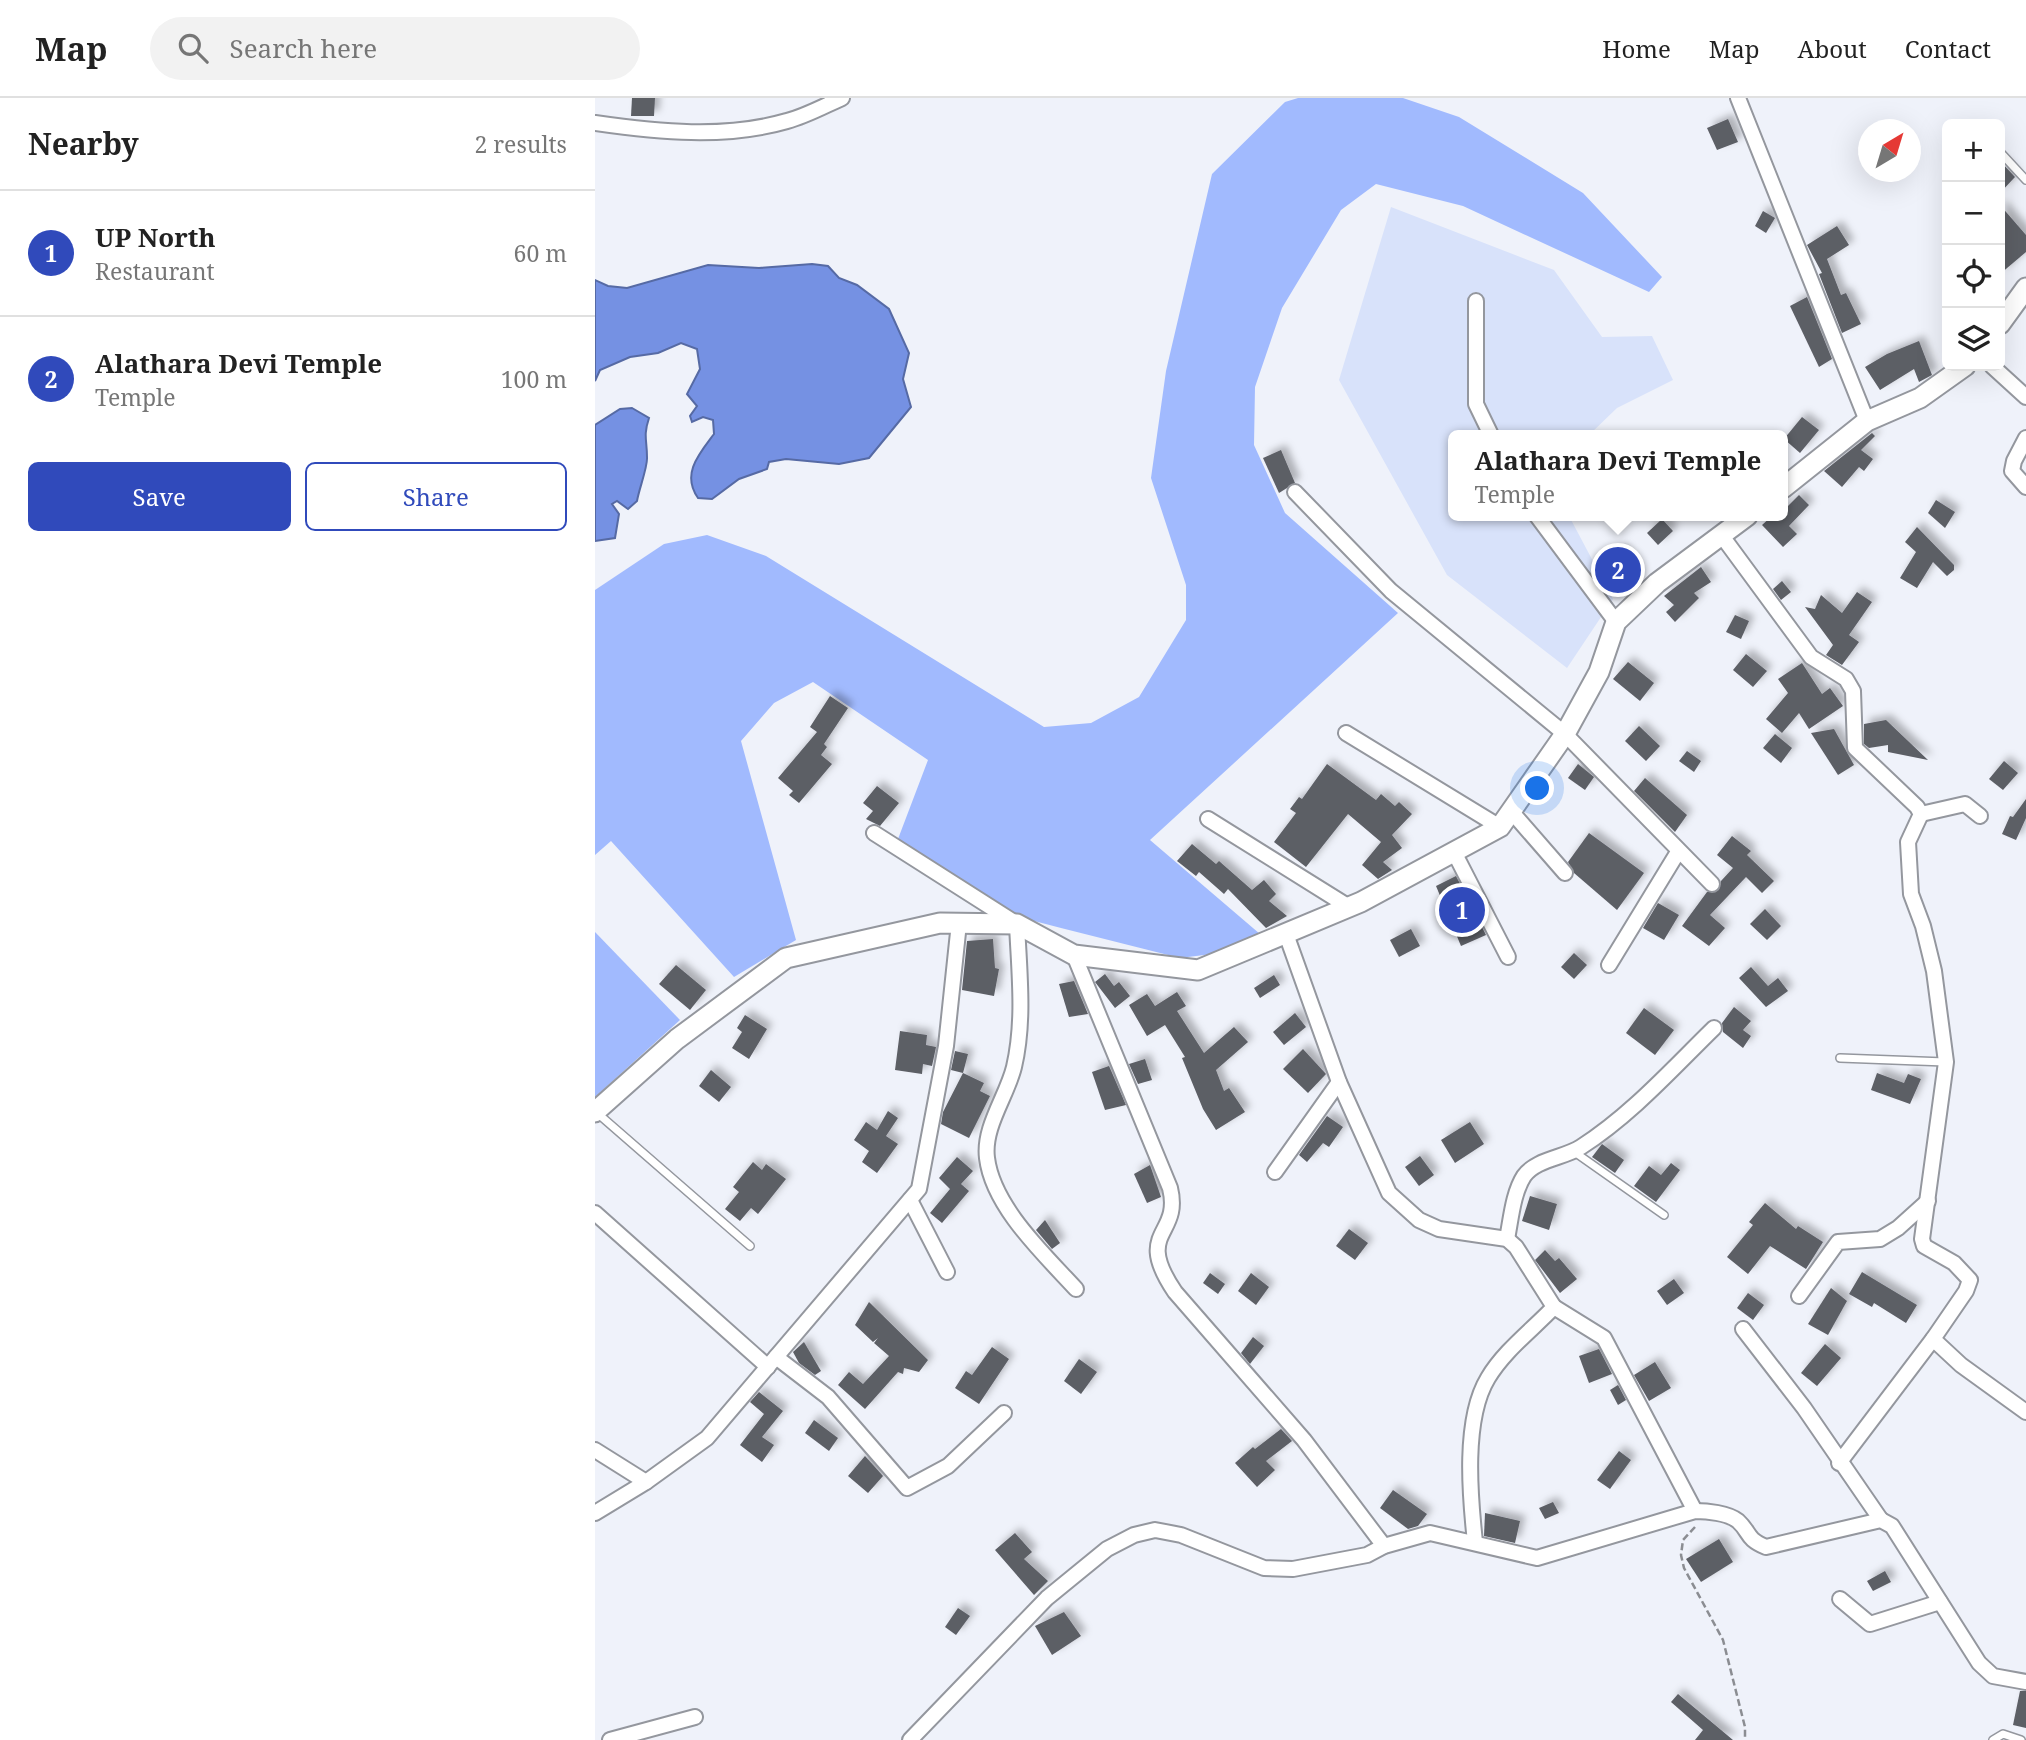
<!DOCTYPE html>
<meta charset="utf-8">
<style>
:root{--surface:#fff;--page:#f2f2f2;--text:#222;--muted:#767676;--line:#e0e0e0;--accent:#304abb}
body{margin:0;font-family:"Noto Serif",serif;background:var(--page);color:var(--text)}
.controls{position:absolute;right:21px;top:21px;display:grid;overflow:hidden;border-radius:10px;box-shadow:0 7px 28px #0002}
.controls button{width:63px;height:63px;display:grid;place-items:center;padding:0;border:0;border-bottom:2px solid var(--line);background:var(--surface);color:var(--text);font:35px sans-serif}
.compass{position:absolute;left:1263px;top:21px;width:63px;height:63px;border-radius:50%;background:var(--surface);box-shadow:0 7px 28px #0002;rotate:38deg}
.you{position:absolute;left:943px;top:691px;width:24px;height:24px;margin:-18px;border:5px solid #fff;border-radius:50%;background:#1a73e8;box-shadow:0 0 0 10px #1a73e833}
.badge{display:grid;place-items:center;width:46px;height:46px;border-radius:50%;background:var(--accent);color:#fff;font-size:23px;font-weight:700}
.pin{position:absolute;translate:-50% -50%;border:4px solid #fff;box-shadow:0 2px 7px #0006}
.popup{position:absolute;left:853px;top:332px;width:340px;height:91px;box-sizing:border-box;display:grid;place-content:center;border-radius:10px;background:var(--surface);filter:drop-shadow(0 2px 5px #0005);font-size:23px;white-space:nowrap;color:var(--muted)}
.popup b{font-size:26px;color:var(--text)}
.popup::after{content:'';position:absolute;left:50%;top:100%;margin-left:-14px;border:14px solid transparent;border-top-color:var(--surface)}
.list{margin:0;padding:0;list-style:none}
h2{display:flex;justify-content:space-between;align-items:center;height:91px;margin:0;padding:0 28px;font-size:30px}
h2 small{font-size:23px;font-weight:400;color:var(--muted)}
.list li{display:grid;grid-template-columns:46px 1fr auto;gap:21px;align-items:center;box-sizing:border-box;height:126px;padding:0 28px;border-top:2px solid var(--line)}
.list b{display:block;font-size:26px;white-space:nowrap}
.list p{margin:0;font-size:23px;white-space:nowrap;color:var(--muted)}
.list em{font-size:23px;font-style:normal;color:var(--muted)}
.actions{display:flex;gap:14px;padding:21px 28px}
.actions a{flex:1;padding:16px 0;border:2px solid var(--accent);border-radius:10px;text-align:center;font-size:24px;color:var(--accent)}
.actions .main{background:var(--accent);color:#fff}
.icon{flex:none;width:38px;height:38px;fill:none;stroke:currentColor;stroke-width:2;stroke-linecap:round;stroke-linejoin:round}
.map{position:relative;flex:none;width:1431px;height:1642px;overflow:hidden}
header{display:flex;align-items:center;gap:42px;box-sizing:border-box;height:98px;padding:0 35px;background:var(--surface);border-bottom:2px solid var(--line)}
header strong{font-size:33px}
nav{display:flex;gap:38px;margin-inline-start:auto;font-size:24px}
.search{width:490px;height:63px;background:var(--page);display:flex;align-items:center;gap:18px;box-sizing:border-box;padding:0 24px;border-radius:38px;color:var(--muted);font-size:26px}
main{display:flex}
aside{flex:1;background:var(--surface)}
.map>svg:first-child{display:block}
.green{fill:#d8e2fa}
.forest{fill:#a1bafe}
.water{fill:#7591e3;stroke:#566aa4;stroke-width:2}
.building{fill:#5c5e65;filter:url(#shadow)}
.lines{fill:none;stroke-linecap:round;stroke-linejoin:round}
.lane-casing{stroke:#94979e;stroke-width:10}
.street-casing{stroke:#94979e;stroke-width:18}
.secondary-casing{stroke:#94979e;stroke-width:23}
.path{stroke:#8b8d92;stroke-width:2.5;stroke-dasharray:7 3.5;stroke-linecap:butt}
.lane{stroke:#fff;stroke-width:7}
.street{stroke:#fff;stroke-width:14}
.secondary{stroke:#fff;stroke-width:19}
</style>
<header>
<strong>Map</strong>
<div class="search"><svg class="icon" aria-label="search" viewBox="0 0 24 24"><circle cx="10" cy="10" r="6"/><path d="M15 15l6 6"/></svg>Search here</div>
<nav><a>Home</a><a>Map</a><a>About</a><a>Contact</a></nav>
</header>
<main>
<aside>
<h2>Nearby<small>2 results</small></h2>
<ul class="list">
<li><span class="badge">1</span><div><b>UP North</b><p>Restaurant</p></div><em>60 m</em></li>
<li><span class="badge">2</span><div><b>Alathara Devi Temple</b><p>Temple</p></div><em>100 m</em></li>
</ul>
<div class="actions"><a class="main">Save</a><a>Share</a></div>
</aside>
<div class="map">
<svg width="1431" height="1642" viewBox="0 0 1431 1642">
<defs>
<filter id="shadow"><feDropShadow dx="5.5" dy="-5.5" stdDeviation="3.5" flood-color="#0004"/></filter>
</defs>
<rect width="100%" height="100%" fill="#eff2fa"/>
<path class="green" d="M796,109l163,63 48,67 50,-1 21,44 -56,28 -28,27h-136v81h116l44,83 -46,69 -120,-93 -108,-195z"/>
<g class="forest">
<path d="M703,0h105l56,19 124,76 79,84 -13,15 -186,-86 -87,-22 -35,26 -59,98 -27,79 -1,58 31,68 113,100 -248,227 110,94 -32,18 -48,6 -119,-30 -50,-13 -113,-76 30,-79 -115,-78 -39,21 -33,38 55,199 -62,37 -123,-136 -16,14v-265l69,-46 43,-9 59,21 278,171 47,-4 48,-26 47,-77v-35l-35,-107 15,-107 46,-197 73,-72z"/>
<path d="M0,834l85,88 -85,77z"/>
</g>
<g class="water">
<path d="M217,166l16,2 11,12 18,7 32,24 20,44 -6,26 8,28 -42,51 -30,6 -53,-5 -17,3 -2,7 -28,10 -27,20 -14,-1c-17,-24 1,-44 16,-64l-1,-14 -10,-3 -11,5 -2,-6 7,-10 -10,-12 13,-25 -3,-20 -16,-6 -23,10 -28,4 -30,13 -5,11v-101l13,6 19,2 81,-23 51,3z"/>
<path d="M37,310l17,10c-6,18 -2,22 -2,39 1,9 -8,32 -10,44l-9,8 -11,-8 -5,3 7,10 -4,24 -20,3v-116l25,-16z"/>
</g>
<g class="building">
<path d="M37,0h23l-1,18h-23z"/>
<path d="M1133,21l10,23 -21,8 -10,-22z"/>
<path d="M1405,63l15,16 -15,16z"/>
<path d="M1405,107l26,30v17l-26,22z"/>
<path d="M1168,113l12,7 -9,15 -11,-7z"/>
<path d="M1242,128l12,19 -22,14 14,36 5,-2 15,31 -19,9 -23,-59 3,-1 -15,-28z"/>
<path d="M1212,199l25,62 -13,8 -29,-61z"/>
<path d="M1324,243l13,34 -13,7 -5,-13 -34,21 -15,-23 22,-13z"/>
<path d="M1207,319l17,13 -19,23 -16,-14z"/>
<path d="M1277,335l3,3 -14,14 12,9 -9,12 -5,-4 -17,20 -18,-16z"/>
<path d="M686,352l14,33 -16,10 -16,-35z"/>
<path d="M1204,397l10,10 -20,21 8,8 -14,13 -21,-22 10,-9h10v-4z"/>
<path d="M1341,402l19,12 -10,16 -17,-15z"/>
<path d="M1067,421l11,12 -15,14 -11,-12z"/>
<path d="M1322,429l37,38v5l-7,6 -14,-14 -16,26 -17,-10 16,-26 -11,-10z"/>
<path d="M1027,451l12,29 -15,11 -19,-26z"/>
<path d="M1106,469l10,15 -17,11 5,5 -24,24 -9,-10 8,-7 -10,-9z"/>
<path d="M1187,483l9,11 -10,8 -8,-11z"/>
<path d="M1262,494l15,10 -23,33 10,7 -17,23 -16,-10 7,-10 -28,-38 10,2 6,-14 21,18z"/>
<path d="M1140,517l14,6 -8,18 -15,-7z"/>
<path d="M1151,556l21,17 -14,16 -20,-17z"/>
<path d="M1033,564l26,21 -14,18 -27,-22z"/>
<path d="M1207,565l20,31 8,-6 13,18 -34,23 -10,-16 -17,20 -16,-14 22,-26 -10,-14z"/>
<path d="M235,598l18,12 -24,36 3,3 -6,8 11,9 -33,39 -10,-8 4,-4 -15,-13 39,-46 -7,-5z"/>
<path d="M1291,622l42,40 -40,-8v-7l-19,3 -5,-4v-20z"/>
<path d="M1044,628l21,20 -14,15 -21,-20z"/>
<path d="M1239,631l20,36 -16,10 -27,-42z"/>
<path d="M1180,636l17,14 -11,15 -18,-15z"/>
<path d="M1092,653l14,10 -7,11 -15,-11z"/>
<path d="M1409,663l14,12 -15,17 -14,-11z"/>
<path d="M732,666l49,36 5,-6 14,12 4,-4 13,12 -20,21 10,13 -19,14 9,8 -14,9 -16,-14 19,-23 -33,-28 -42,53 -32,-25 22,-29 -6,-4 9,-12 3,2z"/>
<path d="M983,666l16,13 -9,13 -17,-12z"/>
<path d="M1050,680l42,37 -12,17 -41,-41z"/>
<path d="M282,688l22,17 -19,23 -14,-7 7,-8 -10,-8z"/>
<path d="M1431,701v19l-10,22 -14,-6 8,-18 3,1z"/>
<path d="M994,735l55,40 -27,37 -43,-37 -6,-11z"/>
<path d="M1137,738l19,15 -4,4 27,26 -12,12 -16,-16 -36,38 15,13 -16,18 -27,-20 25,-34 12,-2 2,-9 12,-13 -16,-13z"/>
<path d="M597,746l24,20 3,-3 33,29 12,-10 12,14 -7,7 18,15 -21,12 -38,-39 -4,5 -25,-22 -3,4 -19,-15z"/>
<path d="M861,778l30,59 -25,11 -25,-60z"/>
<path d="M1063,805l21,12 -15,25 -21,-12z"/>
<path d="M1170,811l16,17 -14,14 -17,-16z"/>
<path d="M816,831l9,17 -21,11 -9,-17z"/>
<path d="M398,841l2,29 4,1 -5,27 -32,-6 5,-49z"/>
<path d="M979,855l13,12 -13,14 -13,-12z"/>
<path d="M81,867l30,25 -16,20 -31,-26z"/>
<path d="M1156,869l17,19 10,-8 10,13 -22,16 -27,-29z"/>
<path d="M510,876l9,12 5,-4 11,14 -15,12 -20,-26z"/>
<path d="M679,877l6,10 -20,13 -6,-10z"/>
<path d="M479,883l14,33 -19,3 -10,-33z"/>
<path d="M582,894l9,14 -9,5 27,42 30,-26 14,15 -32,28 8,21 5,-3 16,24 -29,18 -13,-21 -21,-51 3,-1 -20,-32 -18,11 -18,-31 18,-11 8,12z"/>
<path d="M1139,909l17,14 -8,9 8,6 -8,12 -20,-16 -1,-9z"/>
<path d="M1049,910l30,22 -19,25 -29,-22z"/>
<path d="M700,915l11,14 -22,18 -11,-13z"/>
<path d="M150,917l22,14 -18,30 -17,-11 10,-16 -5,-4z"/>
<path d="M305,933l27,4 -1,10 10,2 -4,19 -9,-2 -1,10 -27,-4z"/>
<path d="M708,951l23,25 -18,19 -25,-24z"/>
<path d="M360,953l13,3 -5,19 21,10 -4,8 10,5 -21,42 -28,-14 2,-12 20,-39 -12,-3z"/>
<path d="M550,961l7,21 -14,4 -9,-20z"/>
<path d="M514,968l17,39 -21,5 -13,-38z"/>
<path d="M116,972l20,17 -12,15 -20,-16z"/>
<path d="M1282,975l27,10 4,-9 13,5 -11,25 -39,-14z"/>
<path d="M293,1013l10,7 -12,18 12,8 -21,29 -15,-11 7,-11 -15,-11 12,-18 11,8z"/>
<path d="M732,1018l16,11 -14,20 -6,-4 -16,19 -8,-7z"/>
<path d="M875,1024l14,22 -29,19 -14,-23z"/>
<path d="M1007,1046l22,16 -9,13 -23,-16z"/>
<path d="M825,1058l14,19 -15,11 -14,-19z"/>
<path d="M362,1059l16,14 -12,13 8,7 -27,32 -12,-10 20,-24 -11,-11z"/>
<path d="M158,1064l9,8 4,-6 20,15 -28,35 -7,-6 -11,13 -15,-12 14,-17 -6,-5z"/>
<path d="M1076,1065l9,7 -24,32 -22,-16 15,-20 12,9z"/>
<path d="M555,1067l11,32 -14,6 -13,-29z"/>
<path d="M935,1098l27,8 -8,26 -27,-9z"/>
<path d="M1170,1105l31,26 2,-3 25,16 -17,27 -36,-23 -22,28 -21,-17 26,-32 -4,-3z"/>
<path d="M450,1122l15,23 -8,6 -16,-19z"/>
<path d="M754,1131l19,14 -13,17 -19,-14z"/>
<path d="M950,1152l10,11 4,-3 18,21 -17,14 -25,-33z"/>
<path d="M1267,1174l55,33 -11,18 -32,-20 -2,4 -23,-13z"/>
<path d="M615,1175l15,11 -7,10 -15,-11z"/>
<path d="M656,1175l18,14 -13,18 -18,-14z"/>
<path d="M1079,1181l10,14 -17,12 -10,-14z"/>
<path d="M1236,1190l16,13 -19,34 -20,-11z"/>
<path d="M1153,1195l16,12 -11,15 -16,-12z"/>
<path d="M274,1204l59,58 -9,12 -15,-4 -1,6 -5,-2 -33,37 -27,-24 11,-13 14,12 26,-28 -15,-13 4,-5 -5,4 -18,-17z"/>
<path d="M658,1239l11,9 -14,18 -9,-11z"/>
<path d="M209,1244l17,29 -6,4 -16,-12 -6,-11z"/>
<path d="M1230,1246l16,14 -24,28 -16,-13z"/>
<path d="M397,1249l17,12 -30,45 -24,-16 11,-17 6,4z"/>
<path d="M1004,1251l13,25 -23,9 -10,-27z"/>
<path d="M484,1261l18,13 -16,22 -17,-13z"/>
<path d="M1060,1264l16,26 -22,13 -15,-26z"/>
<path d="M1023,1287l8,15 -8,5 -8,-15z"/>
<path d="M164,1294l24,19 -21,26 12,8 -12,17 -22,-17 24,-31 -14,-12z"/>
<path d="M219,1322l24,18 -9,13 -24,-18z"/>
<path d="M686,1331l11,12 -26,20 9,9 -18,17 -22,-24 18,-16 2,2z"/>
<path d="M1024,1353l12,9 -21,29 -13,-9z"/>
<path d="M270,1358l18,20 -15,17 -20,-17z"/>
<path d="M798,1392l34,24 -9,12 -10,3 -28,-21z"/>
<path d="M958,1404l6,11 -14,6 -6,-11z"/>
<path d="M890,1415l35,8 -5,22 -31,-7z"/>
<path d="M420,1435l17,19 -8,7 24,22 -14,14 -39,-45z"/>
<path d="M1124,1441l14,23 -32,20 -15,-23z"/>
<path d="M1290,1473l6,11 -18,9 -6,-10z"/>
<path d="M363,1510l12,8 -14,19 -11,-8z"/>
<path d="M469,1514l17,24 -29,19 -17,-29z"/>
<path d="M1425,1593h6v37l-13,-3z"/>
<path d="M1083,1596l55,46h-38l8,-10 -32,-28z"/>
</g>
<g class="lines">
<g class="lane-casing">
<g id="lane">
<path d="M1405,54l26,28"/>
<path d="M1245,960l105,4"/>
<path d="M1,1014l154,134"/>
<path d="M978,1053l91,64"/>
<path d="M1398,1642l10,-6 18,6"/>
</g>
</g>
<g class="street-casing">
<g id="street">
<path d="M1143,0l129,323"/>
<path d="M0,25c63,9 130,16 192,-2 19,-5 37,-15 55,-23"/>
<path d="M881,203v103l15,31"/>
<path d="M1397,268l34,31"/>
<path d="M1431,340l-12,23 -2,10 14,16"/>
<path d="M700,394l96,99 174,143 147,150"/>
<path d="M942,418l79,106"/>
<path d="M1127,438l89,121 35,22 7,12 2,57 62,59 4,7 -13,28 3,52 12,32 11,45 12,91 -24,177 2,7 30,17 16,17 -4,11 -33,48 28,26 65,47"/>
<path d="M751,635l154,94"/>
<path d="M916,713l54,62"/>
<path d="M1326,716l44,-10 15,12"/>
<path d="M613,721l141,88"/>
<path d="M279,735l143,91c2,47 8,96 -3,143 -7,29 -31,60 -27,91 6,49 57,96 89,131"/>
<path d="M859,754l54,105"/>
<path d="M691,836l53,148 50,111 30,27 20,9 68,10 9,8 38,60c-22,23 -50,44 -66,71 -25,41 -18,118 -13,164"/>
<path d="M479,857l96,233c12,49 -37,42 5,104l129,148 80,106"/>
<path d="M1014,867l69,-113"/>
<path d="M680,1074l64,-90"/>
<path d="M315,1102l37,72"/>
<path d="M0,1115l173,154"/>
<path d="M912,1141c4,-20 6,-46 17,-63 12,-17 40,-18 57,-29 50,-32 91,-78 133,-119"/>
<path d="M1204,1198l39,-54 42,-3 18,-11 30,-27"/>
<path d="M959,1209l50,31 91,173"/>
<path d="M1148,1231l61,79 77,112"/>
<path d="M181,1259l52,40 79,91 41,-22 56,-53"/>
<path d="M0,1352l51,32"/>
<path d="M1244,1365l94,-124"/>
<path d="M0,1415l51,-31 61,-44 212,-249 27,-143 13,-123"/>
<path d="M1245,1501l30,25 70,-22"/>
<path d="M15,1642l85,-23"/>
<path d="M315,1642l137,-142 60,-49 27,-14 21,-5 26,5 83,33 29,1 74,-14 17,-9 46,-13 107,25 158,-47c12,0 33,2 43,10 13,12 7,17 28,26l115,-27 11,6 87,137 14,13 33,6"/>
</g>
</g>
<g class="secondary-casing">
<g id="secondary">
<path d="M1405,226l26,-36"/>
<path d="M1188,390l84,-67 53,-23 45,-32"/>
<path d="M0,1014l82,-73 109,-81 154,-35 77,1 57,31 124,15 163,-68 139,-75 65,-93 34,-62 17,-50 41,-39 90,-67"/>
</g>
</g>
<path class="path" d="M1100,1429l-12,13 -2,15 3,13 39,72 22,87v13"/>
<use href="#lane" class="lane"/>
<use href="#street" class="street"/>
<use href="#secondary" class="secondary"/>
</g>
</svg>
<div class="controls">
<button>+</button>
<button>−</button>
<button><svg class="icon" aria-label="locate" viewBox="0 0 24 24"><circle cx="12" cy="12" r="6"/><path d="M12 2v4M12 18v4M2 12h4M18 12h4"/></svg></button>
<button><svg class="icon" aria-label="layers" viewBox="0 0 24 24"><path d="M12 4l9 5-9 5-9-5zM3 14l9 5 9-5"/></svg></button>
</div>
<svg class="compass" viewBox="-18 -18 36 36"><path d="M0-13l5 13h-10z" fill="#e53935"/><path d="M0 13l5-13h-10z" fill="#767676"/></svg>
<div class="you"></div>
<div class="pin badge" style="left:867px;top:812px">1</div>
<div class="pin badge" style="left:1023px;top:472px">2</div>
<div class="popup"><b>Alathara Devi Temple</b>Temple</div>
</div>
</main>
